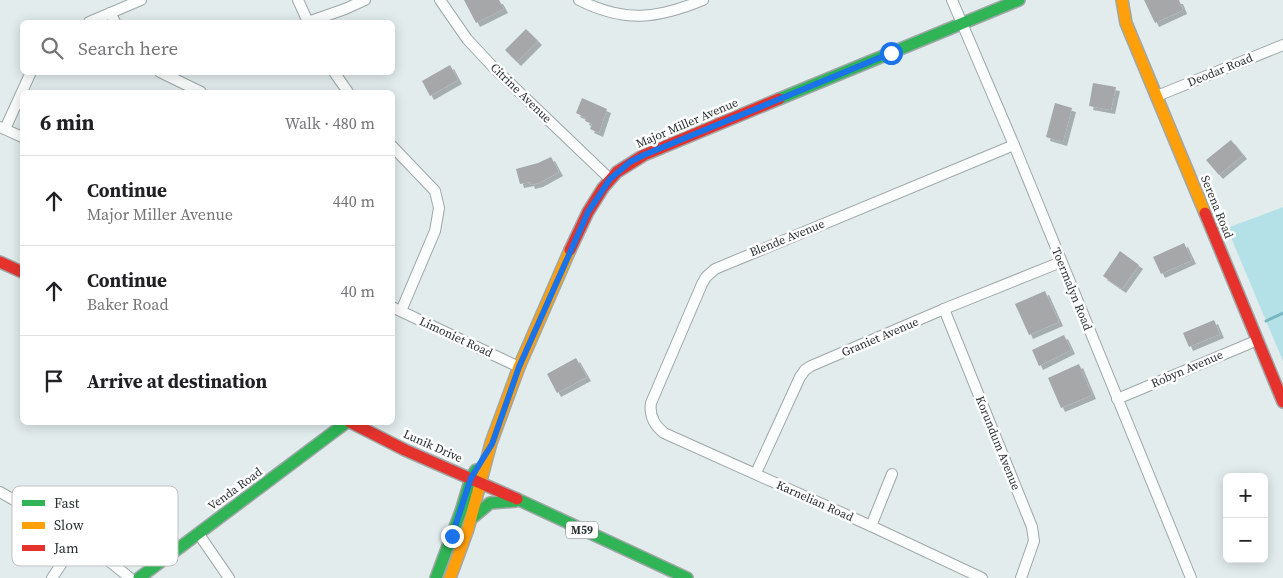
<!DOCTYPE html>
<meta charset="utf-8">
<style>
:root{--surface:#fff;--page:#f6f6f6;--text:#202124;--muted:#757577;--line:#e0e0e0}
body{margin:0;font-family:"Source Serif 4",serif;background:var(--page);color:var(--text)}
.controls{position:absolute;right:15px;bottom:15px;display:grid;overflow:hidden;border-radius:8px;box-shadow:0 2px 12px #0003}
.controls button{width:45px;height:45px;display:grid;place-items:center;padding:0;border:0;border-bottom:1px solid var(--line);background:var(--surface);color:var(--text);font:25px sans-serif}
.stop{position:absolute;width:15px;height:15px;margin:-11px;border:4px solid #1a73e8;border-radius:50%;background:#fff}
.stop.end{background:#1a73e8;border-color:#fff;box-shadow:0 1px 5px #0008}
.list{margin:0;padding:0;list-style:none}
h2{display:flex;justify-content:space-between;align-items:center;height:65px;margin:0;padding:0 20px;font-size:21px}
h2 small{font-size:16px;font-weight:400;color:var(--muted)}
.list li{display:grid;grid-template-columns:32px 1fr auto;gap:15px;align-items:center;box-sizing:border-box;height:90px;padding:0 20px;border-top:1px solid var(--line)}
.list b{display:block;font-size:19px;white-space:nowrap}
.list p{margin:0;font-size:16px;white-space:nowrap;color:var(--muted)}
.list em{font-size:16px;font-style:normal;color:var(--muted)}
.icon{flex:none;width:28px;height:28px;fill:none;stroke:currentColor;stroke-width:2;stroke-linecap:round;stroke-linejoin:round}
.map{position:relative;flex:none;width:1283px;height:578px;overflow:hidden}
.search{position:absolute;background:var(--surface);box-shadow:0 2px 12px #0003;left:20px;top:20px;width:375px;height:55px;display:flex;align-items:center;gap:12px;box-sizing:border-box;padding:0 18px;border-radius:8px;color:var(--muted);font-size:19px}
.panel{position:absolute;background:var(--surface);box-shadow:0 2px 12px #0003;left:20px;top:90px;width:375px;height:335px;border-radius:8px}
.map>svg:first-child{display:block}
.green{fill:#b4e0e8}
.lines{fill:none;stroke-linecap:round;stroke-linejoin:round}
.stream{stroke:#77b6c0;stroke-width:3}
.building{fill:#a5a7a8;filter:url(#shadow)}
.street-casing{stroke:#9fa7a8;stroke-width:12}
.fast-casing{stroke:#9fa7a8;stroke-width:14}
.slow-casing{stroke:#9fa7a8;stroke-width:14}
.jam-casing{stroke:#9fa7a8;stroke-width:14}
.street{stroke:#fbfcfc;stroke-width:10}
.fast{stroke:#30b455;stroke-width:11}
.slow{stroke:#ff9f0a;stroke-width:11}
.jam{stroke:#e5322d;stroke-width:11}
.route{stroke:#1a73e8;stroke-width:6}
.labels{text-anchor:middle;dominant-baseline:central;stroke-width:5;stroke-linejoin:round;paint-order:stroke}
.shield{fill:#fff;stroke:#696e6f;stroke-width:1}
.shield-label{font-size:11px;font-weight:bold;fill:#293031}
.street-label{font-size:12px;fill:#293031;stroke:#fff}
.key{fill:#fff;stroke:#bfc1c1;stroke-width:1}
.key-label{font-size:14px;fill:#293031}
</style>
<div class="map">
<svg width="1283" height="578" viewBox="0 0 1283 578">
<defs>
<filter id="shadow"><feDropShadow dx="4" dy="4" stdDeviation="0" flood-color="#0004"/></filter>
</defs>
<rect width="100%" height="100%" fill="#e2eced"/>
<path class="green" d="M1283,207v154l-56,-133z"/>
<g class="lines">
<path class="stream" d="M1266,321l17,-8"/>
</g>
<g class="building">
<path d="M464,0h35l5,9 -28,14z"/>
<path d="M1144,0h35l4,10 -28,13z"/>
<path d="M526,29l12,12 -21,21 -12,-12z"/>
<path d="M450,65l8,15 -28,16 -8,-15z"/>
<path d="M1093,83l23,4 -5,23 -22,-4z"/>
<path d="M582,98l25,11 -8,24 -9,-4 2,-5 -7,-3 1,-3 -10,-5z"/>
<path d="M1055,103l17,5 -9,34 -17,-5z"/>
<path d="M1231,140l12,15 -24,20 -13,-15z"/>
<path d="M551,157l8,15 -20,11 -8,2 -1,-3 -10,2 -4,-15 22,-6z"/>
<path d="M1184,243l8,17 -31,14 -8,-17z"/>
<path d="M1120,251l19,14 -17,24 -19,-13z"/>
<path d="M1045,291l14,31 -30,13 -14,-31z"/>
<path d="M1214,320l6,14 -31,13 -6,-14z"/>
<path d="M1064,335l7,15 -32,16 -7,-16z"/>
<path d="M576,358l11,19 -30,16 -10,-19z"/>
<path d="M1079,364l13,31 -31,13 -13,-30z"/>
</g>
<g class="lines">
<g class="street-casing">
<g id="street">
<path d="M298,0l10,22"/>
<path d="M440,0l27,39 27,29 116,111"/>
<path d="M579,0c46,23 78,19 124,0"/>
<path d="M952,0l62,145 177,433"/>
<path d="M110,13l5,9"/>
<path d="M89,22l52,-22"/>
<path d="M308,22l37,-13 20,-9"/>
<path d="M160,72l41,20"/>
<path d="M334,72l14,20"/>
<path d="M1157,96l126,-51"/>
<path d="M0,127l22,10"/>
<path d="M5,129l26,-57"/>
<path d="M392,146l43,45 4,17 -4,23 -34,80"/>
<path d="M392,307l127,60"/>
<path d="M944,309l88,218 2,14 -13,37"/>
<path d="M1117,399l141,-59"/>
<path d="M756,473l44,-96 5,-7 6,-4 133,-57 117,-47"/>
<path d="M0,492c46,26 90,52 130,86"/>
<path d="M871,526l21,-52"/>
<path d="M198,533l31,45"/>
<path d="M52,578l26,-39"/>
<path d="M982,578l-111,-52 -207,-93c-10,-8 -15,-17 -13,-30l51,-119 4,-7 9,-8 299,-124"/>
</g>
</g>
<g class="fast-casing">
<g id="fast">
<path d="M779,99l240,-99"/>
<path d="M517,499l170,79"/>
<path d="M472,518l18,-15 26,-2"/>
<path d="M139,578l208,-156"/>
<path d="M436,578l25,-67 10,-33 5,-8"/>
</g>
</g>
<g class="slow-casing">
<g id="slow">
<path d="M1122,0l4,23 79,190"/>
<path d="M450,578l18,-49 23,-86 28,-76 51,-117"/>
</g>
</g>
<g class="jam-casing">
<g id="jam">
<path d="M1205,213l78,189"/>
<path d="M570,250l18,-38 15,-24 14,-16 27,-17 135,-56"/>
<path d="M0,262l22,10"/>
<path d="M350,422l55,28 112,49"/>
</g>
</g>
<use href="#street" class="street"/>
<use href="#fast" class="fast"/>
<use href="#slow" class="slow"/>
<use href="#jam" class="jam"/>
</g>
<g class="lines">
<path class="route" d="M452,536l19,-58 21,-34 27,-77 69,-155 22,-33 20,-17 14,-7 247,-102"/>
</g>
<g class="labels">
<rect class="shield" x="566" y="521.5" width="32" height="17" rx="4"/>
<g class="shield-label">
<text x="582" y="530">M59</text>
</g>
<g class="street-label">
<text transform="translate(1220 70) rotate(-22)">Deodar Road</text>
<text transform="translate(521 93) rotate(44)">Citrine Avenue</text>
<text transform="translate(687 123) rotate(-23)">Major Miller Avenue</text>
<text transform="translate(1217 207) rotate(68)">Serena Road</text>
<text transform="translate(787 238) rotate(-22)">Blende Avenue</text>
<text transform="translate(1072 289) rotate(68)">Toermalyn Road</text>
<text transform="translate(456 337) rotate(25)">Limoniet Road</text>
<text transform="translate(880 337) rotate(-23)">Graniet Avenue</text>
<text transform="translate(1187 369) rotate(-23)">Robyn Avenue</text>
<text transform="translate(998 443) rotate(68)">Korundum Avenue</text>
<text transform="translate(433 446) rotate(24)">Lunik Drive</text>
<text transform="translate(235 489) rotate(-36)">Venda Road</text>
<text transform="translate(815 501) rotate(24)">Karnelian Road</text>
</g>
</g>
<rect x="12" y="486" width="166" height="80" rx="8" class="key"/>
<rect x="22" y="500" width="23" height="6" fill="#30b455"/>
<rect x="22" y="522" width="23" height="7" fill="#ff9f0a"/>
<rect x="22" y="545" width="23" height="6" fill="#e5322d"/>
<g class="key-label">
<text x="54" y="508">Fast</text>
<text x="54" y="530">Slow</text>
<text x="54" y="553">Jam</text>
</g>
</svg>
<div class="controls">
<button>+</button>
<button>−</button>
</div>
<div class="stop" style="left:891px;top:53px"></div>
<div class="stop end" style="left:452px;top:536px"></div>
<div class="search"><svg class="icon" aria-label="search" viewBox="0 0 24 24"><circle cx="10" cy="10" r="6"/><path d="M15 15l6 6"/></svg>Search here</div>
<section class="panel">
<h2>6 min<small>Walk · 480 m</small></h2>
<ul class="list">
<li><svg class="icon" aria-label="ahead" viewBox="0 0 24 24"><path d="M12 20V5M6 11l6-6 6 6"/></svg><div><b>Continue</b><p>Major Miller Avenue</p></div><em>440 m</em></li>
<li><svg class="icon" aria-label="ahead" viewBox="0 0 24 24"><path d="M12 20V5M6 11l6-6 6 6"/></svg><div><b>Continue</b><p>Baker Road</p></div><em>40 m</em></li>
<li><svg class="icon" aria-label="arrive" viewBox="0 0 24 24"><path d="M6 21V4h12l-3 4 3 4H6"/></svg><div><b>Arrive at destination</b></div></li>
</ul>
</section>
</div>
